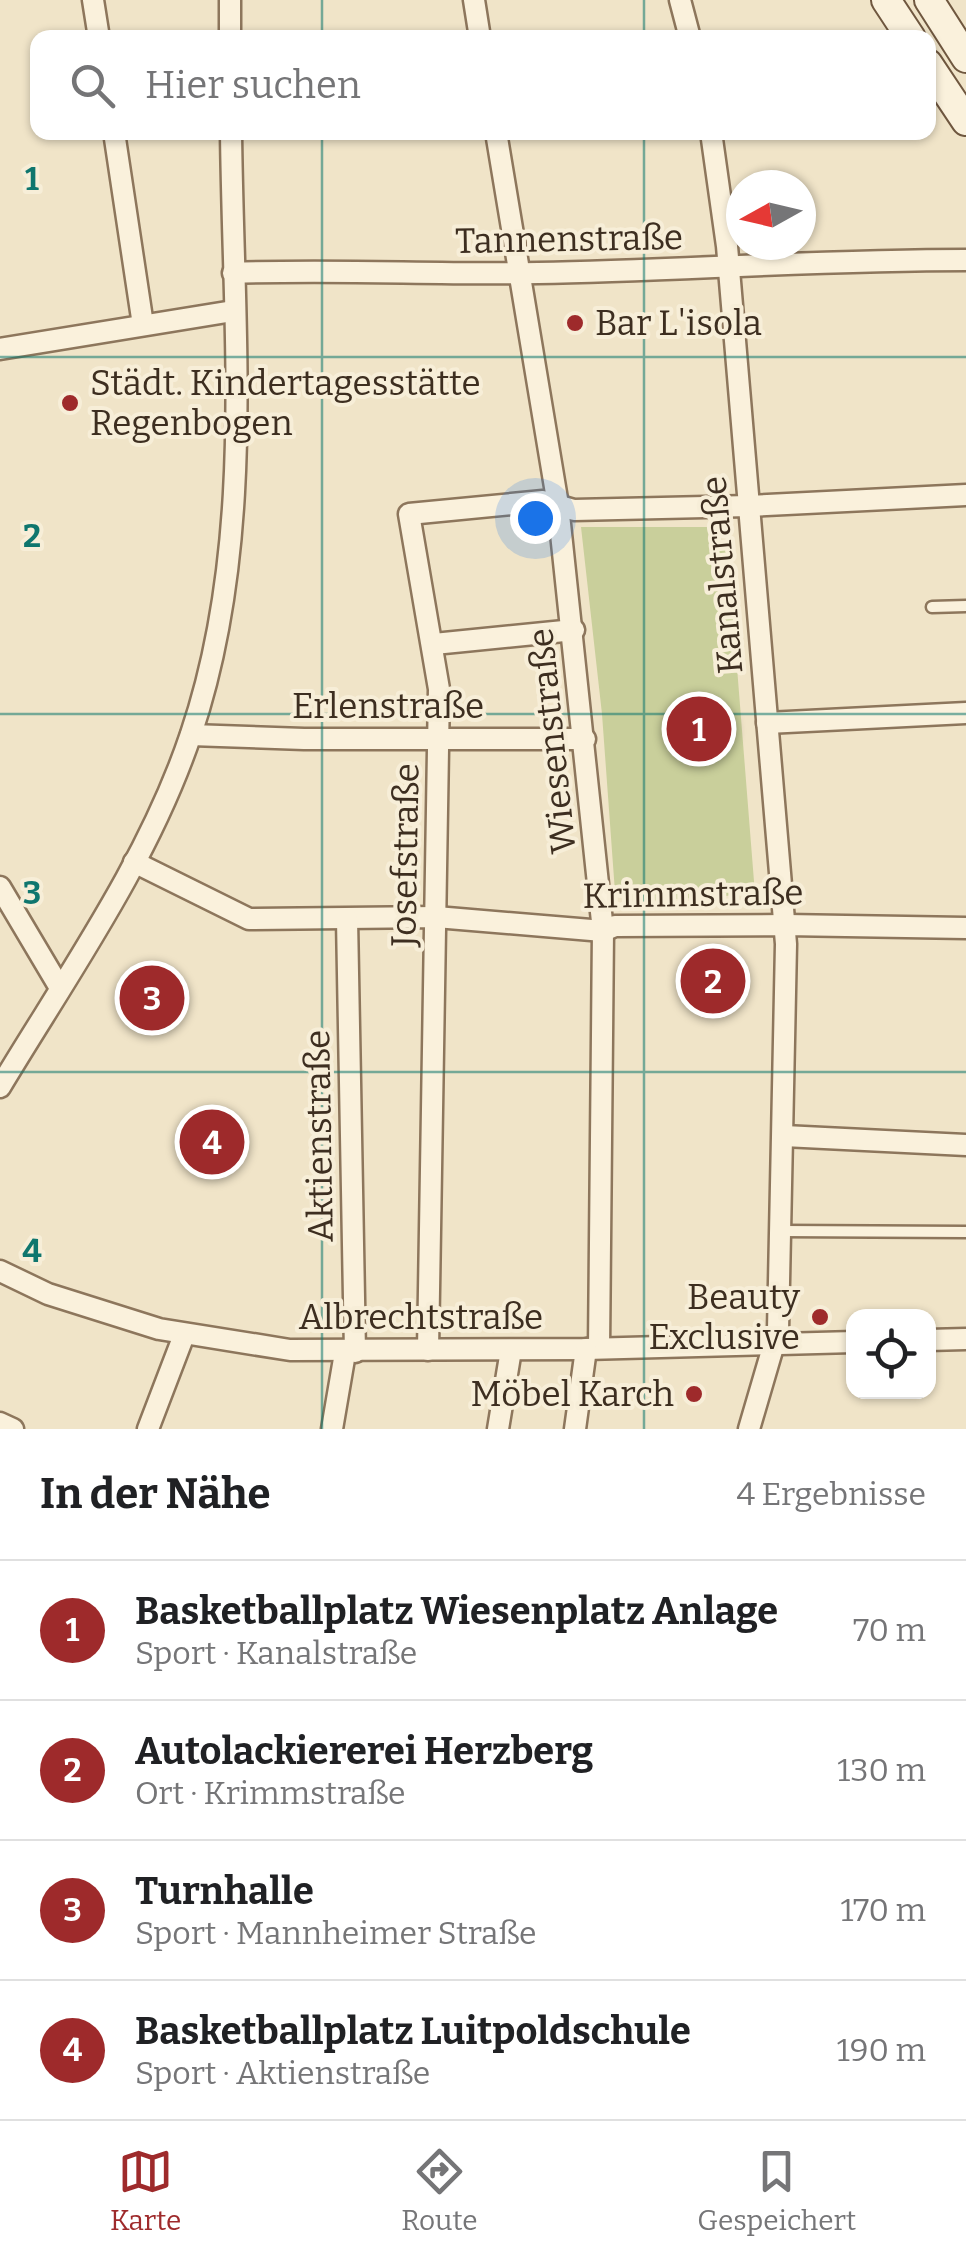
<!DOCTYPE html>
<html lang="de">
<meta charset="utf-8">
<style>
:root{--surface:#fff;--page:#f2f2f2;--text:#202124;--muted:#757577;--line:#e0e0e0;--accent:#9e2a2b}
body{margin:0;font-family:Bitter,serif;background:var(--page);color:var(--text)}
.controls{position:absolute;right:30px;bottom:30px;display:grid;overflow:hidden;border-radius:20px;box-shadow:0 2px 8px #0004}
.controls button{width:90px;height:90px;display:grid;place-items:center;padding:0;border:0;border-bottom:2px solid var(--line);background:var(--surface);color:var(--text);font:50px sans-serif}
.compass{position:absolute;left:726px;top:170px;width:90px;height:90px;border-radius:50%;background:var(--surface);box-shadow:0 2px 8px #0004;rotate:262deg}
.you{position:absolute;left:535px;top:518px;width:35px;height:35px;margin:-25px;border:8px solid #fff;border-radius:50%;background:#1a73e8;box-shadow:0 0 0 15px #1a73e833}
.badge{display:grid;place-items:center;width:65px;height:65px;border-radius:50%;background:var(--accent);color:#fff;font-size:32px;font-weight:700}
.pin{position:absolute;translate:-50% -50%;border:5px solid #fff;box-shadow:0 2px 10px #0006}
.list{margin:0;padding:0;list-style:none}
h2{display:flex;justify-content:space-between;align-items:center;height:130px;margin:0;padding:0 40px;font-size:42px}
h2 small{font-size:32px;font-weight:400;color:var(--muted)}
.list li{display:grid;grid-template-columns:65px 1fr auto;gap:30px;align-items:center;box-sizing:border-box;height:140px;padding:0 40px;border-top:2px solid var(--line)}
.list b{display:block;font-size:38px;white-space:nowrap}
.list p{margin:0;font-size:32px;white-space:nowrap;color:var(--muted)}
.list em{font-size:32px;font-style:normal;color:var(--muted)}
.icon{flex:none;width:55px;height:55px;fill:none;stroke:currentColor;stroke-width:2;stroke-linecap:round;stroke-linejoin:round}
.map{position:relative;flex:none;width:966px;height:1429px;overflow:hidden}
.search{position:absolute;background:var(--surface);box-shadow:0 2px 8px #0004;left:30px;right:30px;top:30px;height:110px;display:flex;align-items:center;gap:25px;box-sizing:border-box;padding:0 35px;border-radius:20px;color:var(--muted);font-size:38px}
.sheet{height:690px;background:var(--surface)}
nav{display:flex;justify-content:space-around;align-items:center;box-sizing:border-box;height:140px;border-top:2px solid var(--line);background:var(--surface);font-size:28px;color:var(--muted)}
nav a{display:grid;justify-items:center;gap:5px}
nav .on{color:var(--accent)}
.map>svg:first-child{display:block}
.green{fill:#c9cf9b}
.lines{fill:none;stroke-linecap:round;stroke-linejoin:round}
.service-casing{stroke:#8d765c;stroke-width:15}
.minor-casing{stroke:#8d765c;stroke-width:25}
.secondary-casing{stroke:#6f573f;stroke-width:32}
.service{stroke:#faf1dc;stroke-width:10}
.minor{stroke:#faf1dc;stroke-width:20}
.secondary{stroke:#faf1dc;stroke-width:28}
.grid{fill:none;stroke:#0f766e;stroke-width:2.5;stroke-opacity:0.55}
.poi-dot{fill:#9e2a2b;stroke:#f7eed8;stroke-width:4}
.labels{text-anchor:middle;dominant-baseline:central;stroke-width:8;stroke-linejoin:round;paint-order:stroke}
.street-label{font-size:35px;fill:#3d2e20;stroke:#f7eed8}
.poi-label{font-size:35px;fill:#3d2e20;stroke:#f7eed8;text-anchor:start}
.grid-label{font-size:32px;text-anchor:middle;font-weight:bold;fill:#0f766e;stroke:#f7eed8;stroke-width:8;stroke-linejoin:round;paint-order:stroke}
</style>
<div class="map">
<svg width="966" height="1429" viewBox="0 0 966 1429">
<rect width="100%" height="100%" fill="#f0e4c8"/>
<path class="green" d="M581,527h129l18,27 27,340 -125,8 -15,-10 -13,-178z"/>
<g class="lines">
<g class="service-casing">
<g id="service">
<path d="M932,607l34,-1"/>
<path d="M781,1231l185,1"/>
</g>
</g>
<g class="minor-casing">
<g id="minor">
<path d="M93,0l6,38"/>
<path d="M230,0v38"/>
<path d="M474,0l6,38"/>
<path d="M680,0l10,38"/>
<path d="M114,132l29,193"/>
<path d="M496,132l62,373 45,426 -4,417"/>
<path d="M711,132l16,114 59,698 -8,386 -29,99"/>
<path d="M233,273c101,-4 204,2 305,0 143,-3 285,-13 428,-13"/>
<path d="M0,349l233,-38"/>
<path d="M434,644l140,-14"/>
<path d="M767,723l199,-10"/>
<path d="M191,735l113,4h281"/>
<path d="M134,862l115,57 187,-2 167,14 12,-5 171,-1 180,3"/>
<path d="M0,887l60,101"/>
<path d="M347,919l8,433"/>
<path d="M0,1087c68,-113 149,-227 191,-353 65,-192 42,-402 40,-602"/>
<path d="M784,1136l182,9"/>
<path d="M0,1271l48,23 111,35 131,21 296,-1 268,-7"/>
<path d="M928,1340l38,-1"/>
<path d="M428,1350l11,-661 -30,-175 134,-13 31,9 175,-4 217,-11"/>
<path d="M0,1423l13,6"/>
<path d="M148,1429l36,-94"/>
<path d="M332,1429l13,-76"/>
<path d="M498,1429l13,-79"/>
<path d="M575,1429l11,-80"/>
</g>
</g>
<g class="secondary-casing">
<g id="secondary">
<path d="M886,0l25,38"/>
<path d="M929,0l37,58"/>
<path d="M928,64l38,57"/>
</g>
</g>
<use href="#service" class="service"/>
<use href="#minor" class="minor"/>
<use href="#secondary" class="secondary"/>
</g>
<path class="grid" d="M322,0v38M644,0v38M322,132v1297M644,132v1297M0,357h966M0,714h966M0,1072h966"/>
<g class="poi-dot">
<circle cx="575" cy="323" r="10"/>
<circle cx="70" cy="403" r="10"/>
<circle cx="820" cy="1317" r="10"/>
<circle cx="694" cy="1394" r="10"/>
</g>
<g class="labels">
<g class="street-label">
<text transform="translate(569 239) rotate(-1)">Tannenstraße</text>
<text transform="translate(722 575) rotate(-95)">Kanalstraße</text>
<text x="388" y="706">Erlenstraße</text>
<text transform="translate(552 741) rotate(-96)">Wiesenstraße</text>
<text transform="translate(405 855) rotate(-89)">Josefstraße</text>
<text transform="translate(693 894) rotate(-1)">Krimmstraße</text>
<text transform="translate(319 1136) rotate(-91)">Aktienstraße</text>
<text x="421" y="1317">Albrechtstraße</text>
</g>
<g class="poi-label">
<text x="595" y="323">Bar L'isola</text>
<text x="90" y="383">Städt. Kindertagesstätte<tspan x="90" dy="40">Regenbogen</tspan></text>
<text x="800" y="1297" text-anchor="end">Beauty<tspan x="800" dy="40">Exclusive</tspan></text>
<text x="674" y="1394" text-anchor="end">Möbel Karch</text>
</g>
</g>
<g class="grid-label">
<text x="32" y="190">1</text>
<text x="32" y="547">2</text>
<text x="32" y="904">3</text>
<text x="32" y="1262">4</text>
</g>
</svg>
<div class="controls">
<button><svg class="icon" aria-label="locate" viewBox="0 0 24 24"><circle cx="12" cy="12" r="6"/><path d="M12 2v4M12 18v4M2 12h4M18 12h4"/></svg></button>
</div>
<svg class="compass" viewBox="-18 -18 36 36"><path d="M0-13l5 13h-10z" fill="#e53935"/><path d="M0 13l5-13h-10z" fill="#757577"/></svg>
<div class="you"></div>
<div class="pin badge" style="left:699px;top:729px">1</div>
<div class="pin badge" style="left:713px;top:981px">2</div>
<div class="pin badge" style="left:152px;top:998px">3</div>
<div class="pin badge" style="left:212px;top:1142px">4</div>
<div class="search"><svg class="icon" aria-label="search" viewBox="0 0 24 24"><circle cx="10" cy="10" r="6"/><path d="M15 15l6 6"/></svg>Hier suchen</div>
</div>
<section class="sheet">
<h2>In der Nähe<small>4 Ergebnisse</small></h2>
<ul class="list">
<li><span class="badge">1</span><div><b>Basketballplatz Wiesenplatz Anlage</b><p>Sport · Kanalstraße</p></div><em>70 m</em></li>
<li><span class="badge">2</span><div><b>Autolackiererei Herzberg</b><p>Ort · Krimmstraße</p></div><em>130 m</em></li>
<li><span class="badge">3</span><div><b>Turnhalle</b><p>Sport · Mannheimer Straße</p></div><em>170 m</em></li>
<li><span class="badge">4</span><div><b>Basketballplatz Luitpoldschule</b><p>Sport · Aktienstraße</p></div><em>190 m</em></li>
</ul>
</section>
<nav>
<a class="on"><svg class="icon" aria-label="map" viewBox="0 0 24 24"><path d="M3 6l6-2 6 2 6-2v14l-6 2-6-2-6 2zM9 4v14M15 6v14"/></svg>Karte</a>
<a><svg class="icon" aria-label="directions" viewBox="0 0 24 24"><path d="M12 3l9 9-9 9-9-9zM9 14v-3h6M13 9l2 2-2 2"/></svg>Route</a>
<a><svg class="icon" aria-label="saved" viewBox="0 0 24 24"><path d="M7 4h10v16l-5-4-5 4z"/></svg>Gespeichert</a>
</nav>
